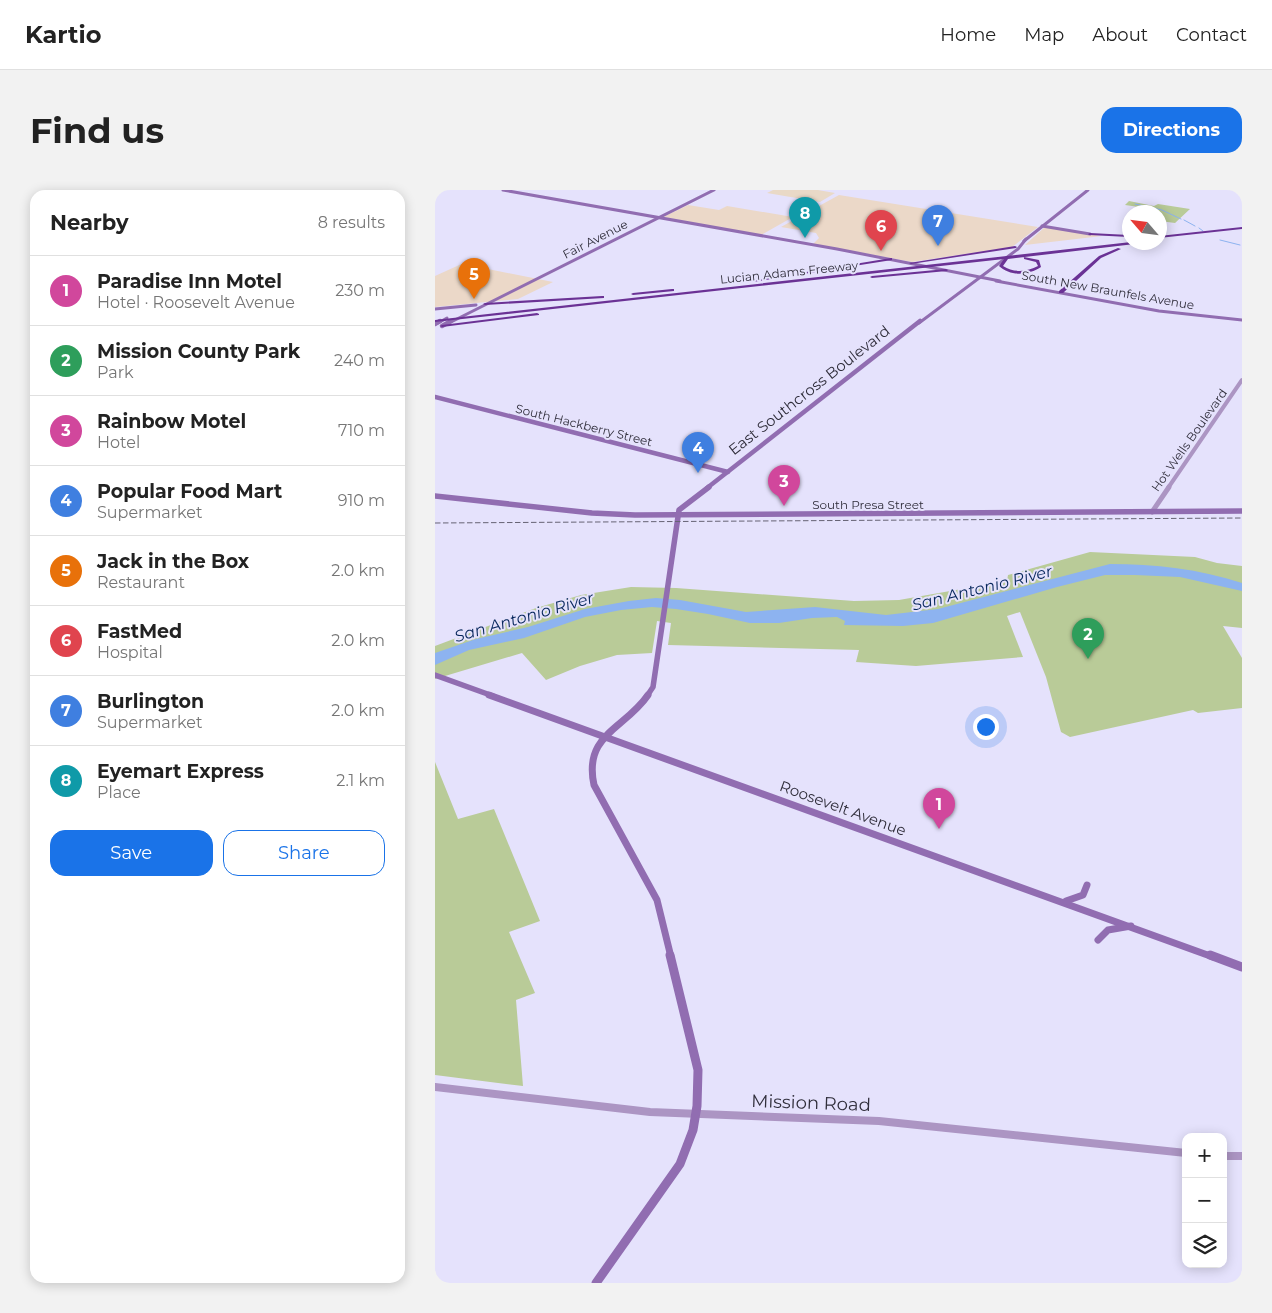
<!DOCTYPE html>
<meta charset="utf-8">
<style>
:root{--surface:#fff;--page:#f2f2f2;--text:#222;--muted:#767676;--line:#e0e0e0;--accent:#1a73e8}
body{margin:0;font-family:Montserrat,sans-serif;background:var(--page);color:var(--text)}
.controls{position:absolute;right:15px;bottom:15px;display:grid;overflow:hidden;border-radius:10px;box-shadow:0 2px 12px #0003}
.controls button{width:45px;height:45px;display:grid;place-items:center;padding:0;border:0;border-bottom:1px solid var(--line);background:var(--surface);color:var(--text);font:25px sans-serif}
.compass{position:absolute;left:687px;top:15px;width:45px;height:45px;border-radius:50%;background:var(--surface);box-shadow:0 2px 12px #0003;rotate:298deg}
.you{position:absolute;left:550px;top:536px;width:18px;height:18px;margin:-12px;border:4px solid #fff;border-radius:50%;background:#1a73e8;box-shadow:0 0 0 8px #1a73e833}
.badge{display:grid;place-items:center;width:32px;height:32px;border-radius:50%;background:var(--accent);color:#fff;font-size:16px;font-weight:700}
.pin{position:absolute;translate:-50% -41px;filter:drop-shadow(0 1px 2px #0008)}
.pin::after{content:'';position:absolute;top:26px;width:18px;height:15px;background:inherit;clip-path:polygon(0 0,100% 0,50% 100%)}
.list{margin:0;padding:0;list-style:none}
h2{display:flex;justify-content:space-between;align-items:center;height:65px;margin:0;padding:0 20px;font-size:21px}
h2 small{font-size:16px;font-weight:400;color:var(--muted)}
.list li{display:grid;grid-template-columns:32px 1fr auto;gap:15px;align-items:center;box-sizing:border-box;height:70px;padding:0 20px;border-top:1px solid var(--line)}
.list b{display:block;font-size:19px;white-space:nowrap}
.list p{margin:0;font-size:16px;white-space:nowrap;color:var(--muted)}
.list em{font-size:16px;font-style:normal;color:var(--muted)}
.actions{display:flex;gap:10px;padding:15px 20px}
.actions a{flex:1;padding:11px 0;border:1px solid var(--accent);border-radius:15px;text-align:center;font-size:18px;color:var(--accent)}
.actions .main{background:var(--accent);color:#fff}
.icon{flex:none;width:28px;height:28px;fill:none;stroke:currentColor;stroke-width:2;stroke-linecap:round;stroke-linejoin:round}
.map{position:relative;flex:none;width:807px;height:1093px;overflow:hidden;border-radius:15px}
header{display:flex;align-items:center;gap:30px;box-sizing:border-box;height:70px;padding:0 25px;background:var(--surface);border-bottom:1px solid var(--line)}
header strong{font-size:24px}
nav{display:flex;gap:28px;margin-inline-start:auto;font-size:18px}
.intro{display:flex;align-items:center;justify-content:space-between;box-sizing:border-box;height:120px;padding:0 30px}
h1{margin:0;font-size:35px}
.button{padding:12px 22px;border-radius:15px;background:var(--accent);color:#fff;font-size:18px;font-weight:700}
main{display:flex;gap:30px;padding:0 30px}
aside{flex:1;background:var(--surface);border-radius:15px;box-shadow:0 2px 12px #0003}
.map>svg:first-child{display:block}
.commercial{fill:#ebd8c8}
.medical{fill:#e9d9c7}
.green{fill:#b9cb98}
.water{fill:#8db3f0}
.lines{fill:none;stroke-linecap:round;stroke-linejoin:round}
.stream{stroke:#8db3f0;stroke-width:1}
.tertiary-far2{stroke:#ac95c3;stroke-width:4}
.tertiary-far1{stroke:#ac95c3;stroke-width:5}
.tertiary{stroke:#ac95c3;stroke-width:8}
.secondary-far4{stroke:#916db1;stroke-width:3}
.secondary-far3{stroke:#916db1;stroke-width:4.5}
.secondary-far2{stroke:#916db1;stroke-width:5.5}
.secondary-far1{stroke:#916db1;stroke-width:7}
.secondary{stroke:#916db1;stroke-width:9}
.motorway{fill:#6b3295;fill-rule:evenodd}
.rail{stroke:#666374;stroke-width:1;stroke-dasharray:5.5 2.5;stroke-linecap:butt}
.labels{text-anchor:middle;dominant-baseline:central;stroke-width:4;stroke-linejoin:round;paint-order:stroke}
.far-street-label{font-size:12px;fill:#302e3b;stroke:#e5e2fc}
.street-label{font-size:15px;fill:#302e3b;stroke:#e5e2fc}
.water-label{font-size:16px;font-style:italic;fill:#06265b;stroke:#e5e2fc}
.near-street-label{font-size:18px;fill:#302e3b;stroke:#e5e2fc}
</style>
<header>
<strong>Kartio</strong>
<nav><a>Home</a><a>Map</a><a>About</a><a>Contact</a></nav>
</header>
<div class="intro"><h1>Find us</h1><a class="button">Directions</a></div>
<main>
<aside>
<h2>Nearby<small>8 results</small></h2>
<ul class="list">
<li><span class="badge" style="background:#d1479c">1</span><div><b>Paradise Inn Motel</b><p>Hotel · Roosevelt Avenue</p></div><em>230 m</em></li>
<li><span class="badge" style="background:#2e9e5b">2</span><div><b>Mission County Park</b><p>Park</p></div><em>240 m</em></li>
<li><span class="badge" style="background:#d1479c">3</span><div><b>Rainbow Motel</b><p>Hotel</p></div><em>710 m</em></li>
<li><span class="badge" style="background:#3f7fe0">4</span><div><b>Popular Food Mart</b><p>Supermarket</p></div><em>910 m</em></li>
<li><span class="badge" style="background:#e8710a">5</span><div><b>Jack in the Box</b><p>Restaurant</p></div><em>2.0 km</em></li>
<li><span class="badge" style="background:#e0444e">6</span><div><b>FastMed</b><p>Hospital</p></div><em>2.0 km</em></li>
<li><span class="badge" style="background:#3f7fe0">7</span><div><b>Burlington</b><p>Supermarket</p></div><em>2.0 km</em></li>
<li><span class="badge" style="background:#0f9aa8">8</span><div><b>Eyemart Express</b><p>Place</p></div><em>2.1 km</em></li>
</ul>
<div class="actions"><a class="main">Save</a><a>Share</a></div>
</aside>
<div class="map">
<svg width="807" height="1093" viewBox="0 0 807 1093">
<rect width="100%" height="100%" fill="#e5e2fc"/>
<g class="commercial">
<path d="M404,5l199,32 -26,20 -100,15 -99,-18 6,-6 -3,-5 -35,-6z"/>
<path d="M253,15l31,5 8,-4 66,11 -32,18 -98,-18z"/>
<path d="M610,37l50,8 7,1 -77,9z"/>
<path d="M33,71l12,3 -2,3 75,15 -35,17 -83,8v-31z"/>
</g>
<path class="medical" d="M338,0h45l17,3 -15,9 -53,-9z"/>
<g class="green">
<path d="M694,11l25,5 4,-2 32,5 -15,14 -15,-2 -1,-9h-26l6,-5 -14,-2z"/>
<path d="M655,362l105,5 22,6 25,3v62l-19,-2 19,32v50l-44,5 -5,-3 -123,27 -9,-5 -15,-55 -26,-65 -13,4 16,41 -107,9 -60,-4 3,-12 -191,-5 3,-22 -14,-2 -5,32 -35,2 -37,11 -34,14 -24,-27 -87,26v-33l101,-38 45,-13 50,-8 45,1 178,13 45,-1 108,-19 1,-6z"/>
<path d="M0,572l23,57 36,-10 46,112 -31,11 26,61 -19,7 7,86 -88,-11z"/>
</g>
<path class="water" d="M675,374c44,0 90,5 132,19v8l-62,-14 -45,-2h-30l-48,12 -124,36 -30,3 -59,-1 1,-4 -8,-4 -25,1 -33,5h-29l-42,-9 -32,-5 -24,-2 -31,3 -36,7 -61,21 -55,12 -34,15v-12l41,-14 52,-12 57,-18 44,-8 27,-3 24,2 66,12 69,-5 71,8 52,-6z"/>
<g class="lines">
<g class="stream">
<path d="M700,14l27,6 19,9"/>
<path d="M749,30l11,6"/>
<path d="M764,38l4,3"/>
<path d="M785,50l20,5"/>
</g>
<path class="tertiary-far2" d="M733,298l74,-108"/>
<path class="tertiary-far1" d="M717,322l17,-25"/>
<g class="tertiary">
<path d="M0,897l215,25 229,9 307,32"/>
<path d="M788,966h19"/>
</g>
<g class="secondary-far4">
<path d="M68,0l334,59 163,32"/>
<path d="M607,36l48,8"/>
<path d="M589,51l64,-51"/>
<path d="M561,91l163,30 83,9"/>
<path d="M0,119l41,-4"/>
<path d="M3,133l9,-5"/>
<path d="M14,133l265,-133"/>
<path d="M484,133l99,-74 8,-10"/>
</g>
<g class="secondary-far3">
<path d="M0,134l5,-3"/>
<path d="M7,136l9,-5"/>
<path d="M0,207l293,75"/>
<path d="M272,298l213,-167"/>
</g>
<g class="secondary-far2">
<path d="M0,306l157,17 43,2 607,-4"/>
<path d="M0,485l58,21"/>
<path d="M212,506l6,-9 26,-177 30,-23"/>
</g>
<g class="secondary-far1">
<path d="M54,505l724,262"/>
<path d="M213,505c-23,34 -65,39 -54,90l63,115 14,57"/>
<path d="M631,711l17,-6 4,-10"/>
<path d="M663,750l10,-10 23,-4"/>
</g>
<g class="secondary">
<path d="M775,765l32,12"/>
<path d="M161,1093l84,-119 13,-34 4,-24 1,-36 -28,-115"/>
</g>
<g class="motorway">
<path d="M807,37v2l-83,9v-2z"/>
<path d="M655,43l39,2v2l-40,-2 -1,-1z"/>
<path d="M696,52h27l-16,4 -2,-1 3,-2 -135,16 -5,7c11,7 24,6 35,0l-2,-4 -12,-3v-2l15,3 2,7c-12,8 -30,10 -42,-1l5,-7 -569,63v-2z"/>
<path d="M580,56l2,1 -1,1 -105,16 -2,-1z"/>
<path d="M683,58l3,1 -20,9 -38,35h-4v-2l40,-35z"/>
<path d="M456,68h1v2l-139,22 -2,-1z"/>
<path d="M511,79l2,1 -1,1 -75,7 -2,-1 2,-1z"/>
<path d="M237,99h2v2l-41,4 -2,-1 2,-1z"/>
<path d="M167,106h2v2l-119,7 -2,-1 2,-1z"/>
<path d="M102,123l2,1v1l-97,12 -2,-1 2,-1z"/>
</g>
<path class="rail" d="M0,333l807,-5"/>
</g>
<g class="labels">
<g class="far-street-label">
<text transform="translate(160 49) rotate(-27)">Fair Avenue</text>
<text transform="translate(354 82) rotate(-6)">Lucian Adams Freeway</text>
<text transform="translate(673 100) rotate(10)">South New Braunfels Avenue</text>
<text transform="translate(149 235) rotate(14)">South Hackberry Street</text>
<text transform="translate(754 250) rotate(-55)">Hot Wells Boulevard</text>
<text x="433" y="314">South Presa Street</text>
</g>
<g class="street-label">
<text transform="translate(374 200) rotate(-38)">East Southcross Boulevard</text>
<text transform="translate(408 618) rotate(20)">Roosevelt Avenue</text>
</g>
<g class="water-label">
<text transform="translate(547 398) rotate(-14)">San Antonio River</text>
<text transform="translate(89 427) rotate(-16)">San Antonio River</text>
</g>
<g class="near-street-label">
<text transform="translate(376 913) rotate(2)">Mission Road</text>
</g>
</g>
</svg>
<div class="controls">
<button>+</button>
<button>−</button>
<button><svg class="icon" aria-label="layers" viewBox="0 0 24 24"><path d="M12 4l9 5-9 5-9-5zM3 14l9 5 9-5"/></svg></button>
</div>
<svg class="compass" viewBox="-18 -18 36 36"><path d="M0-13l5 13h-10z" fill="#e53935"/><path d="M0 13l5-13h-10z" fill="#767676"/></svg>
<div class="you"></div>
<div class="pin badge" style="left:504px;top:639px;background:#d1479c">1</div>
<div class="pin badge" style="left:653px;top:469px;background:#2e9e5b">2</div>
<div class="pin badge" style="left:349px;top:316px;background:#d1479c">3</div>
<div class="pin badge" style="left:263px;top:283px;background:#3f7fe0">4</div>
<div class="pin badge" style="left:39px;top:109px;background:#e8710a">5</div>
<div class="pin badge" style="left:446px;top:61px;background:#e0444e">6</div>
<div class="pin badge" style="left:503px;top:56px;background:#3f7fe0">7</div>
<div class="pin badge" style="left:370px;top:48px;background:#0f9aa8">8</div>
</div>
</main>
